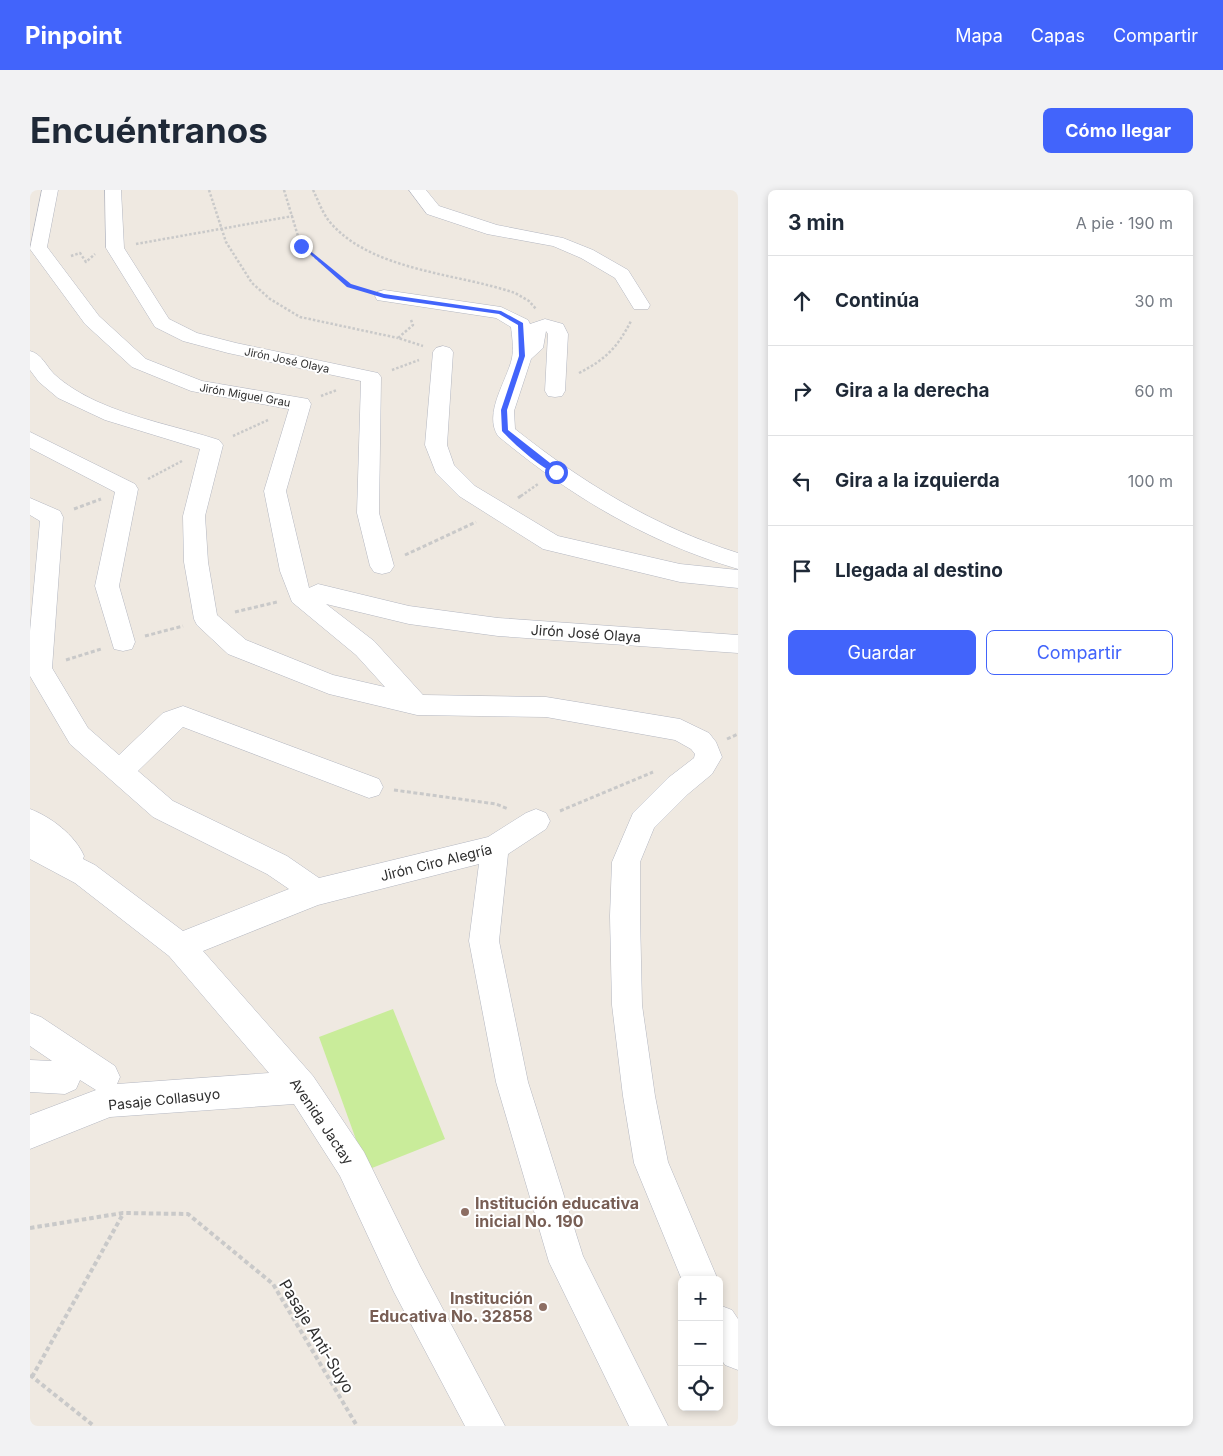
<!DOCTYPE html>
<html lang="es">
<meta charset="utf-8">
<style>
:root{--surface:#fff;--page:#f2f2f3;--text:#1f2937;--muted:#747a83;--line:#e0e1e3;--accent:#4264fb}
body{margin:0;font-family:Inter,sans-serif;background:var(--page);color:var(--text)}
.controls{position:absolute;right:15px;bottom:15px;display:grid;overflow:hidden;border-radius:8px;box-shadow:0 2px 8px #0003}
.controls button{width:45px;height:45px;display:grid;place-items:center;padding:0;border:0;border-bottom:1px solid var(--line);background:var(--surface);color:var(--text);font:25px sans-serif}
.stop{position:absolute;width:15px;height:15px;margin:-11px;border:4px solid #4264fb;border-radius:50%;background:#fff}
.stop.end{background:#4264fb;border-color:#fff;box-shadow:0 1px 5px #0008}
.list{margin:0;padding:0;list-style:none}
h2{display:flex;justify-content:space-between;align-items:center;height:65px;margin:0;padding:0 20px;font-size:21px}
h2 small{font-size:16px;font-weight:400;color:var(--muted)}
.list li{display:grid;grid-template-columns:32px 1fr auto;gap:15px;align-items:center;box-sizing:border-box;height:90px;padding:0 20px;border-top:1px solid var(--line)}
.list b{display:block;font-size:19px;white-space:nowrap}
.list em{font-size:16px;font-style:normal;color:var(--muted)}
.actions{display:flex;gap:10px;padding:15px 20px}
.actions a{flex:1;padding:11px 0;border:1px solid var(--accent);border-radius:8px;text-align:center;font-size:18px;color:var(--accent)}
.actions .main{background:var(--accent);color:#fff}
.icon{flex:none;width:28px;height:28px;fill:none;stroke:currentColor;stroke-width:2;stroke-linecap:round;stroke-linejoin:round}
.map{position:relative;flex:none;width:708px;height:1236px;overflow:hidden;border-radius:8px}
header{display:flex;align-items:center;gap:30px;box-sizing:border-box;height:70px;padding:0 25px;background:var(--accent);color:#fff}
header strong{font-size:24px}
nav{display:flex;gap:28px;margin-inline-start:auto;font-size:18px}
.intro{display:flex;align-items:center;justify-content:space-between;box-sizing:border-box;height:120px;padding:0 30px}
h1{margin:0;font-size:35px}
.button{padding:12px 22px;border-radius:8px;background:var(--accent);color:#fff;font-size:18px;font-weight:700}
main{display:flex;gap:30px;padding:0 30px}
aside{flex:1;background:var(--surface);border-radius:8px;box-shadow:0 2px 8px #0003}
.map>svg:first-child{display:block}
.pitch{fill:#c9ec9a}
.lines{fill:none;stroke-linecap:round;stroke-linejoin:round}
.minor-casing{stroke:#b4b7c1;stroke-width:1}
.path-far2{stroke:#c9c9c9;stroke-width:2.5;stroke-dasharray:2.5 2;stroke-linecap:butt}
.path-far1{stroke:#c9c9c9;stroke-width:3;stroke-dasharray:4 2.5;stroke-linecap:butt}
.path{stroke:#c9c9c9;stroke-width:4;stroke-dasharray:4.5 3;stroke-linecap:butt}
.minor{fill:#fff;fill-rule:evenodd}
.route{fill:#4264fb}
.education-dot{fill:#8d6e63;stroke:#fff;stroke-width:2}
.labels{text-anchor:middle;dominant-baseline:central;stroke-width:4;stroke-linejoin:round;paint-order:stroke}
.far-street-label{font-size:11px;fill:#2e2e2e;stroke:#fff}
.street-label{font-size:14px;fill:#2e2e2e;stroke:#fff}
.near-education-label{font-size:16px;font-weight:bold;fill:#785e54;stroke:#fff;text-anchor:start}
.near-street-label{font-size:16px;fill:#2e2e2e;stroke:#fff}
</style>
<header>
<strong>Pinpoint</strong>
<nav><a>Mapa</a><a>Capas</a><a>Compartir</a></nav>
</header>
<div class="intro"><h1>Encuéntranos</h1><a class="button">Cómo llegar</a></div>
<main>
<div class="map">
<svg width="708" height="1236" viewBox="0 0 708 1236">
<rect width="100%" height="100%" fill="#efe9e1"/>
<path class="pitch" d="M363,819l52,130 -78,31 -48,-133z"/>
<g class="lines">
<g class="minor-casing">
<g id="minor">
<path d="M12,0h16l-11,57 52,69 47,43 56,22 106,18 3,5 -25,87 23,97 9,-4 91,22 89,12 240,17v18l-240,-17 -89,-12 -83,-20 48,37 49,54 123,2 134,22 29,14 7,9 6,15 -10,17 -24,20 -34,34 -14,34v54l2,89 13,91 13,66 50,118h-36l-48,-117 -11,-67 -11,-91 -2,-89 2,-54 21,-49 35,-35 26,-20 1,-4 -4,-5 -16,-9 -129,-23 -129,-2 -88,-21 -101,-40 -31,-29 -3,-6 -10,-57 -1,-46 17,-67 -95,-29 -47,-22 -19,-16 -9,-12v-19c12,3 16,15 24,23 12,11 27,20 42,27 39,18 83,26 123,39l4,5 -18,71 3,46 9,53 29,25 87,35 52,12 -29,-32 -64,-53 -12,-31 -16,-80 25,-82 -98,-18 -59,-24 -47,-43 -55,-75z"/>
<path d="M75,0h16l3,58 45,71 28,14 39,10 142,30 3,4 -2,136 15,53 -4,6 -8,2 -8,-2 -4,-6 -13,-53 4,-132 -133,-28 -45,-12 -28,-14 -49,-79z"/>
<path d="M379,0h17l13,16 58,19 66,13 30,12 35,20 22,35 -2,4h-14l-19,-31 -34,-20 -28,-12 -66,-12 -60,-20z"/>
<path d="M354,100l117,17 27,13 2,4 15,-5 18,5 5,10 -3,57 -3,5 -7,1 -7,-1 -3,-5 3,-57 -2,-3 -3,17 -12,11 -17,52 1,18c68,54 140,98 223,124v16c-91,-27 -168,-73 -240,-133 -15,-23 9,-55 14,-78 2,-10 0,-22 -1,-31l-15,-9 -119,-18 -2,-4 2,-4z"/>
<path d="M413,156l7,2 3,4 -6,93 7,20 21,21 83,50 122,28 58,6v18l-58,-6 -137,-33 -84,-53 -23,-23 -11,-28 8,-93 3,-4z"/>
<path d="M0,242l105,52 3,5 -19,97 16,56 -3,7 -9,2 -9,-2 -19,-63 20,-94 -85,-44z"/>
<path d="M0,308l30,13 3,6 -11,151 36,60 31,27 44,-42 20,-7 196,73 4,8 -4,8 -10,3 -186,-71 -45,44 35,30 114,55 32,22 169,-41 38,-24 10,-4 10,4 4,8 -4,8 -38,25 -9,87 29,141 55,174 85,170h-39l-80,-164 -53,-180 -27,-141 10,-77 -161,41 -115,46 110,125 51,76 56,114 85,160h-40l-71,-134 -54,-116 -46,-72 -184,13 -80,32v-34l66,-25 -16,-10 -4,9 -11,5 -35,-2v-32l22,1 -22,-15v-33l11,4 74,49 5,11 -3,7 152,-11 -100,-117 -94,-73 -45,-24v-50c21,8 45,26 54,47l-1,3 12,6 88,66 106,-42 -22,-15 -114,-57 -83,-73 -40,-68v-45l10,-110 -10,-6z"/>
<path d="M689,1115l13,5 6,9v51l-13,-5 -6,-9z"/>
</g>
</g>
<g class="path-far2">
<path d="M179,0l17,52 26,41 18,16 30,18 98,21"/>
<path d="M254,0l17,56 48,39 15,5"/>
<path d="M283,0c5,10 9,22 16,31 41,50 128,52 186,72l14,8 7,8"/>
<path d="M106,54l157,-28"/>
<path d="M41,66l9,-3 6,9 9,-8"/>
<path d="M381,130l2,5 -15,13 25,8"/>
<path d="M362,180l27,-10"/>
<path d="M549,183c27,-14 38,-25 52,-52"/>
<path d="M291,206l16,-6"/>
<path d="M203,246l35,-16"/>
<path d="M118,289l34,-18"/>
<path d="M491,306l17,-12"/>
</g>
<g class="path-far1">
<path d="M488,308l4,-3"/>
<path d="M44,319l27,-10"/>
<path d="M375,365l71,-33"/>
<path d="M205,422l42,-10"/>
<path d="M115,446l38,-10"/>
<path d="M36,470l35,-11"/>
<path d="M697,549l11,-5"/>
<path d="M364,600l102,14 12,5"/>
<path d="M530,621l93,-39"/>
</g>
<g class="path">
<path d="M0,1038l93,-15 65,1 85,70 84,142"/>
<path d="M0,1185l64,51"/>
<path d="M2,1187l91,-163"/>
</g>
<use href="#minor" class="minor"/>
</g>
<path class="route" d="M270,55h3l48,39 33,10 117,17 22,12 2,33 -18,54 1,20 51,40v3c-13,1 -48,-32 -57,-42l-1,-21 18,-54 -1,-31 -19,-11 -115,-16 -37,-11z"/>
<g class="education-dot">
<circle cx="435" cy="1022" r="5"/>
<circle cx="513" cy="1117" r="5"/>
</g>
<g class="labels">
<g class="far-street-label">
<text transform="translate(257 170) rotate(12)">Jirón José Olaya</text>
<text transform="translate(215 205) rotate(10)">Jirón Miguel Grau</text>
</g>
<g class="street-label">
<text transform="translate(556 443) rotate(4)">Jirón José Olaya</text>
<text transform="translate(406 672) rotate(-14)">Jirón Ciro Alegría</text>
<text transform="translate(134 909) rotate(-6)">Pasaje Collasuyo</text>
<text transform="translate(292 931) rotate(56)">Avenida Jactay</text>
</g>
<g class="near-education-label">
<text x="445" y="1013">Institución educativa<tspan x="445" dy="18">inicial No. 190</tspan></text>
<text x="503" y="1108" text-anchor="end">Institución<tspan x="503" dy="18">Educativa No. 32858</tspan></text>
</g>
<g class="near-street-label">
<text transform="translate(287 1146) rotate(59)">Pasaje Anti-Suyo</text>
</g>
</g>
</svg>
<div class="controls">
<button>+</button>
<button>−</button>
<button><svg class="icon" aria-label="locate" viewBox="0 0 24 24"><circle cx="12" cy="12" r="6"/><path d="M12 2v4M12 18v4M2 12h4M18 12h4"/></svg></button>
</div>
<div class="stop" style="left:526px;top:282px"></div>
<div class="stop end" style="left:271px;top:56px"></div>
</div>
<aside>
<h2>3 min<small>A pie · 190 m</small></h2>
<ul class="list">
<li><svg class="icon" aria-label="ahead" viewBox="0 0 24 24"><path d="M12 20V5M6 11l6-6 6 6"/></svg><div><b>Continúa</b></div><em>30 m</em></li>
<li><svg class="icon" aria-label="right" viewBox="0 0 24 24"><path d="M7 20v-9h11M14 6l5 5-5 5"/></svg><div><b>Gira a la derecha</b></div><em>60 m</em></li>
<li><svg class="icon" aria-label="left" viewBox="0 0 24 24"><path d="M17 20v-9H6M10 6l-5 5 5 5"/></svg><div><b>Gira a la izquierda</b></div><em>100 m</em></li>
<li><svg class="icon" aria-label="arrive" viewBox="0 0 24 24"><path d="M6 21V4h12l-3 4 3 4H6"/></svg><div><b>Llegada al destino</b></div></li>
</ul>
<div class="actions"><a class="main">Guardar</a><a>Compartir</a></div>
</aside>
</main>
